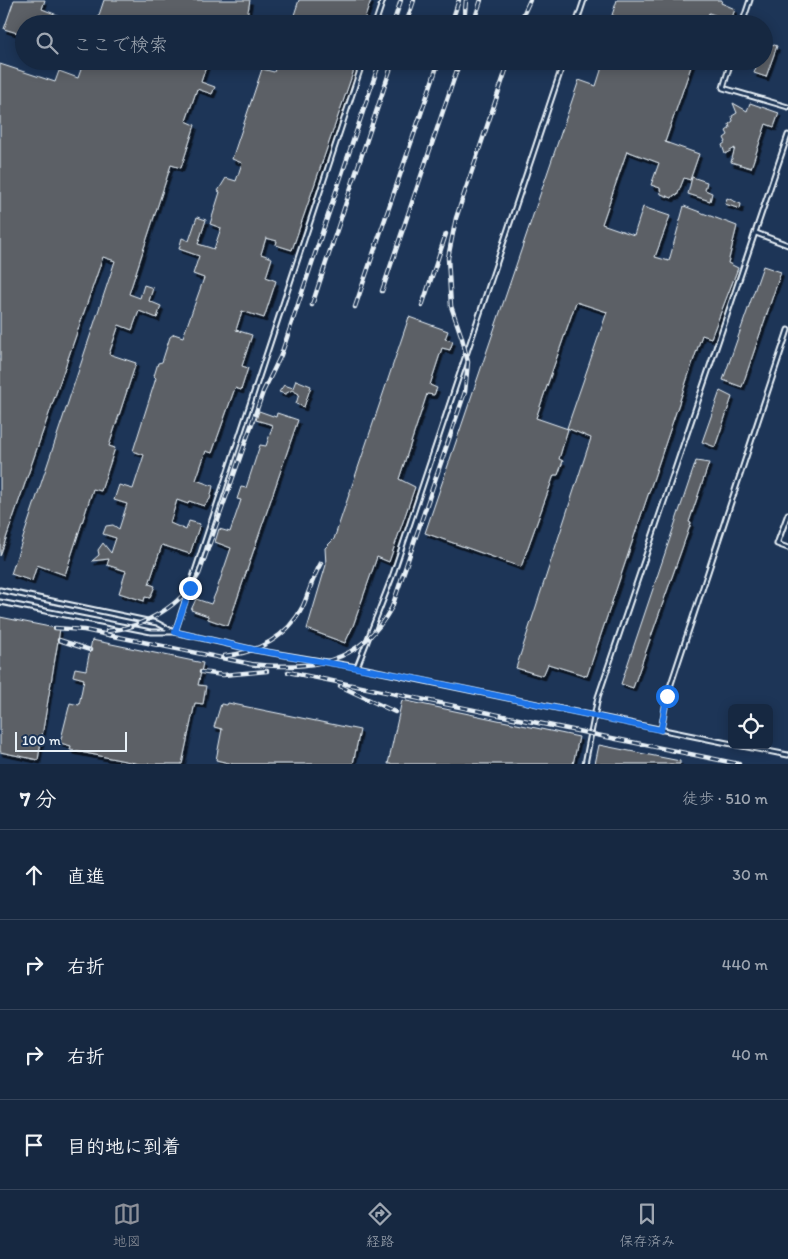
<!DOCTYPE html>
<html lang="ja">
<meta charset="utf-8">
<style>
:root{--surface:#162841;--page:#1f3048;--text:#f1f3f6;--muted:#9ea6b1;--line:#35445a;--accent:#8c9099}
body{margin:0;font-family:Itim,"Klee One",sans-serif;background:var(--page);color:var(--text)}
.controls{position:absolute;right:15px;bottom:15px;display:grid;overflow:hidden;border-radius:8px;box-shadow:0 2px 12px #0003}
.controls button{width:45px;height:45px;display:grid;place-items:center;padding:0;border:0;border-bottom:1px solid var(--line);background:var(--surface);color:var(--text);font:25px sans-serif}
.scale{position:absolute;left:15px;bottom:12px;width:112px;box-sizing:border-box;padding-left:5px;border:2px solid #e8f1f8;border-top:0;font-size:14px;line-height:18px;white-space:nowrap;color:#e8f1f8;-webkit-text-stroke:4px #1d3557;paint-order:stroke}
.stop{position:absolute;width:15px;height:15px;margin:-11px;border:4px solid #1a73e8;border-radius:50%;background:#fff}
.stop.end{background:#1a73e8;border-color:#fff;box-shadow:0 1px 5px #0008}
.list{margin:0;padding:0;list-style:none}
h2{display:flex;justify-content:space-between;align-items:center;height:65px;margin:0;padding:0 20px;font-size:21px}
h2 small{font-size:16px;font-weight:400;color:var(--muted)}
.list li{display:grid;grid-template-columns:32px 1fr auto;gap:15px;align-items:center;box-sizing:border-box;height:90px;padding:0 20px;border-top:1px solid var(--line)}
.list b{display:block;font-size:19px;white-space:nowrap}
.list em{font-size:16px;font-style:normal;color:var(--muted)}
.icon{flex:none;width:28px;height:28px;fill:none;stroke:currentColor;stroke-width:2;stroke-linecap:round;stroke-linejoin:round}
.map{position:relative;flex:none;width:788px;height:764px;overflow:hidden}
.search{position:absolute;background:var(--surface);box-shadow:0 2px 12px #0003;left:15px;right:15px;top:15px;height:55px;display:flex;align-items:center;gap:12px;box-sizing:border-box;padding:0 18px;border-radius:28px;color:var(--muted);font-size:19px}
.sheet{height:425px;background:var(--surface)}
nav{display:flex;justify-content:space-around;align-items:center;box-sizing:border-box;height:70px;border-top:1px solid var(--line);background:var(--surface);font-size:14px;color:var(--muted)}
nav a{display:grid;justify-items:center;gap:2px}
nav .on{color:var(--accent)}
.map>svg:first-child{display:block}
.building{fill:#5c6066;stroke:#e8f1f8;filter:url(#shadow)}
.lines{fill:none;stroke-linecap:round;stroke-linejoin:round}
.service-casing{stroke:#e8f1f8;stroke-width:7}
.service{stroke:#1d3557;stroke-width:3}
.rail-casing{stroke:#e8f1f8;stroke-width:4.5}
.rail{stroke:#1d3557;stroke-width:2.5;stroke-dasharray:8;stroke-linecap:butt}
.route{stroke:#1a73e8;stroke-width:6}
</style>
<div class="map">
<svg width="788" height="764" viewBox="0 0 788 764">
<defs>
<filter id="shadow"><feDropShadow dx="2.5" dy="4" stdDeviation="0" flood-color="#0009"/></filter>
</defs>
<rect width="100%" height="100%" fill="#1d3557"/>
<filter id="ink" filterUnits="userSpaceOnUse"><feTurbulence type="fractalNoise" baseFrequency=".02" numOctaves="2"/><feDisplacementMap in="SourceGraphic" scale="10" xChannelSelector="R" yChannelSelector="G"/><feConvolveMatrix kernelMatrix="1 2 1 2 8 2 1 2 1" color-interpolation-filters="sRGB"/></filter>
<g filter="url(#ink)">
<g class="building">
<path d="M14,0h31l-3,9 38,15h-56v11l-20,-6z"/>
<path d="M104,0h146l-4,23 -150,1z"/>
<path d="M299,0h72l-8,23 -72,1z"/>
<path d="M617,0h105l-1,3 14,6 -4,12 -22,-8 -4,11h-73l-20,-9z"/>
<path d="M764,41l13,5 -11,31 -12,-4 4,-12h6z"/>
<path d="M84,61h124l-7,21 14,5 -3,7 -15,-5 -11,32 9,4 -14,43 -10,-3 -42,129 11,4 4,-13 9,3 -4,13 12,5 -4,12 -18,-7 -7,19 -13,-5 -10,29 27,9 -27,83 6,2 -14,43 -8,-2 -28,86 -28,-10 -5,16 -21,-7 104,-313 -12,-4 -103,299v-492l55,18 4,-11 19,7z"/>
<path d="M278,61h79l-65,189 -16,-5 1,-4 -11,-3 -5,16 11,4 -6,19 10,4 -12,37 -22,-7 -6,19 16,5 -10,31 6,2 -7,22 -6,-2 -23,65 -6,-2 -10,29 17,6 -3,13 -6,7 -15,-5 -1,3 -11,-4 -7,23 16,7 3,-9 11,3 -10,30 -28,-9 -13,39 6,2 -5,12 -5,-1 -1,4 -25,-8 7,-22 -19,-6 2,-6 -17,2 7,-6 -1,-5 5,-7 8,10 5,-15 -13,-4 3,-8 7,-1 6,4 8,-25 -13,-4 5,-15 14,4 11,-34 -11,-4 23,-73 -2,-2 4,-13 4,-1 8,-25 4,-3 9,3 21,-59 -11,-4 6,-18 -20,-7 3,-11 7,3 8,-24 9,3 -8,24 16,5 7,-21 -11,-4 10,-32 -2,-1 8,-13 10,3 6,-18 -10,-4 30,-90 12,3z"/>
<path d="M604,61h89l-28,81 34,12 -9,26 -6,-2 -7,18 -3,-1 -2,3 -11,-4 -1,-6 -9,-3 8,-22 -32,-12 -25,73 32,11 9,-28 27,9 -15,41 14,4 15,-55 53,20 -9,37 10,5 -27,70 -9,-3 -115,341 -39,-12 -5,12 -27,-8 75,-230 -24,-10 40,-116 -31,-10 -40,116 32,11 -9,30 4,2 -5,14h-4l-33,92 -96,-34 154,-453 17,6z"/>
<path d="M733,103l14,8 3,-8 29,10 -5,14 -8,-3 -15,44 -20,-6 4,-14 -10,6 -3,-9 4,-3 -2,-4 4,-3 -2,-4 4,-3 -1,-4 4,-3 -1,-5 5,-3z"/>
<path d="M692,177l15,5 -2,8 7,3 -2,8 -22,-7z"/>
<path d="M727,198l14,6 -1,5 -15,-5z"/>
<path d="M763,266l18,6 -39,115 -19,-7z"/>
<path d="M409,317l39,14 -3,8 8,2 -3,9 -8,-2 -12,37 7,3 -3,7 -7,-1 -28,85 16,8 -26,75 -12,-5 -24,69 -8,17 -38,-14 19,-64 -1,-17 9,-9z"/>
<path d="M296,380l15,6 -7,21 -8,-3 3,-10 -7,-4 -7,4 -6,-2 5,-7 9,3z"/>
<path d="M720,391l12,6 -17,50 -13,-5z"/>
<path d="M259,411l17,6 1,-4 21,7 -70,206 -20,-7v-3l-17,-6 5,-11 15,5 5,-12 15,-44 -16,-6 4,-13 11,3 11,-32 -4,-1 4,-12 5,1 14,-43 6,1 7,-21 -17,-5z"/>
<path d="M696,461l13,2 -20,59 2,1 -58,165 -12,-4z"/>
<path d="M0,617l60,12 -22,131 -38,-8z"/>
<path d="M92,640l111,23 -5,22 8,1 -3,18 -8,-1 -13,61h-42l-70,-14 1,-4 -11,-3 10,-40 9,2 5,-26 -11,-3 2,-8 11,2z"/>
<path d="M402,700l177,37 -6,27h-185z"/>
<path d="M228,703l132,27 -7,34h-120l-17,-4 6,-31 -8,-2 7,-23 6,1z"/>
<path d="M599,745l81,16v3h-85z"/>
</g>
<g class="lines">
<g class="service-casing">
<g id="service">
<path d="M375,24l8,-24"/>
<path d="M576,24l8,-24"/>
<path d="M742,24l8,-24"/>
<path d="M731,61l-8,27 65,19"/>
<path d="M756,233l32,12"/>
<path d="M788,514l-11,30 11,4"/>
<path d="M0,590l157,33 15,8"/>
<path d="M0,602l151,30h24l80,18 102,17 375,77"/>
<path d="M175,632l188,-571"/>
<path d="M357,667l35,-90 172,-516"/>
<path d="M661,730l6,-34 121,-366"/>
<path d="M737,745l51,10"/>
<path d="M585,764l13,-67 190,-562"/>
</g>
</g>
<use href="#service" class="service"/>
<g class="rail-casing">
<g id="rail">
<path d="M393,24l8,-24"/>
<path d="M406,24l8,-24"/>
<path d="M451,24l8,-24"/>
<path d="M464,24l2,-24"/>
<path d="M473,24l8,-24"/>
<path d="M519,24l11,-24"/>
<path d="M382,291l78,-230"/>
<path d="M312,305l81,-244"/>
<path d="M422,306l24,-72"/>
<path d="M355,307l84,-246"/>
<path d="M55,628l29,2 172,35"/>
<path d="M107,631c36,-3 74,-25 92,-57l64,-182 18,-37 99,-294"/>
<path d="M59,640l31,10"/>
<path d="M224,656c33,-3 64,-19 79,-50 6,-14 10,-29 18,-43"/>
<path d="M249,664c62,6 110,2 143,-57l73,-215 3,-30 -6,-24 -11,-32 -3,-48 8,-40 53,-157"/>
<path d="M201,672l22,3 44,-4"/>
<path d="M288,672l451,92"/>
<path d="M340,686l55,26"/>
</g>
</g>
<use href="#rail" class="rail"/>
</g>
</g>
<g class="lines" filter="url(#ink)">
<path class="route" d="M190,588l-15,44 80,18 143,25 263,55 6,-34"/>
</g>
</svg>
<div class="controls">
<button><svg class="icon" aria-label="locate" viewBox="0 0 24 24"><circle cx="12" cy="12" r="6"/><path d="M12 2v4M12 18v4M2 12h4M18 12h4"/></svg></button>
</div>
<div class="scale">100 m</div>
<div class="stop" style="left:667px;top:696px"></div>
<div class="stop end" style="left:190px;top:588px"></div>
<div class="search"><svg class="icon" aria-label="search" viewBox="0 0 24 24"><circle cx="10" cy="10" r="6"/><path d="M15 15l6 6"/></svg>ここで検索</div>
</div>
<section class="sheet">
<h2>7 分<small>徒歩 · 510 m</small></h2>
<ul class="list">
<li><svg class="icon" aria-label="ahead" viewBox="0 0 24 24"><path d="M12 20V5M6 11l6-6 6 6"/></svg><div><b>直進</b></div><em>30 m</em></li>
<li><svg class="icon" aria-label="right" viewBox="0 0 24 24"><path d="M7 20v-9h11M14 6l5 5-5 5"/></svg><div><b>右折</b></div><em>440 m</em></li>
<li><svg class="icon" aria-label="right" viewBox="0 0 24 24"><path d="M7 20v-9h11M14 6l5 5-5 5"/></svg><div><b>右折</b></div><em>40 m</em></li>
<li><svg class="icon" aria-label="arrive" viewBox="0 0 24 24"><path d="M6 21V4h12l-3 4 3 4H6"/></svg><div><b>目的地に到着</b></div></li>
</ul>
</section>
<nav>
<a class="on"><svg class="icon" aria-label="map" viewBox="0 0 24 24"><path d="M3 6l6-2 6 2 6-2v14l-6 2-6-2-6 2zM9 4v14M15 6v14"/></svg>地図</a>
<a><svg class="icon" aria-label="directions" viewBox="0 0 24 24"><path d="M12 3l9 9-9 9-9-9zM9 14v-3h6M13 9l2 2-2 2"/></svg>経路</a>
<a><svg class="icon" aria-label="saved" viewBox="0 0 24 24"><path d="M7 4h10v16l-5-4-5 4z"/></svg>保存済み</a>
</nav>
